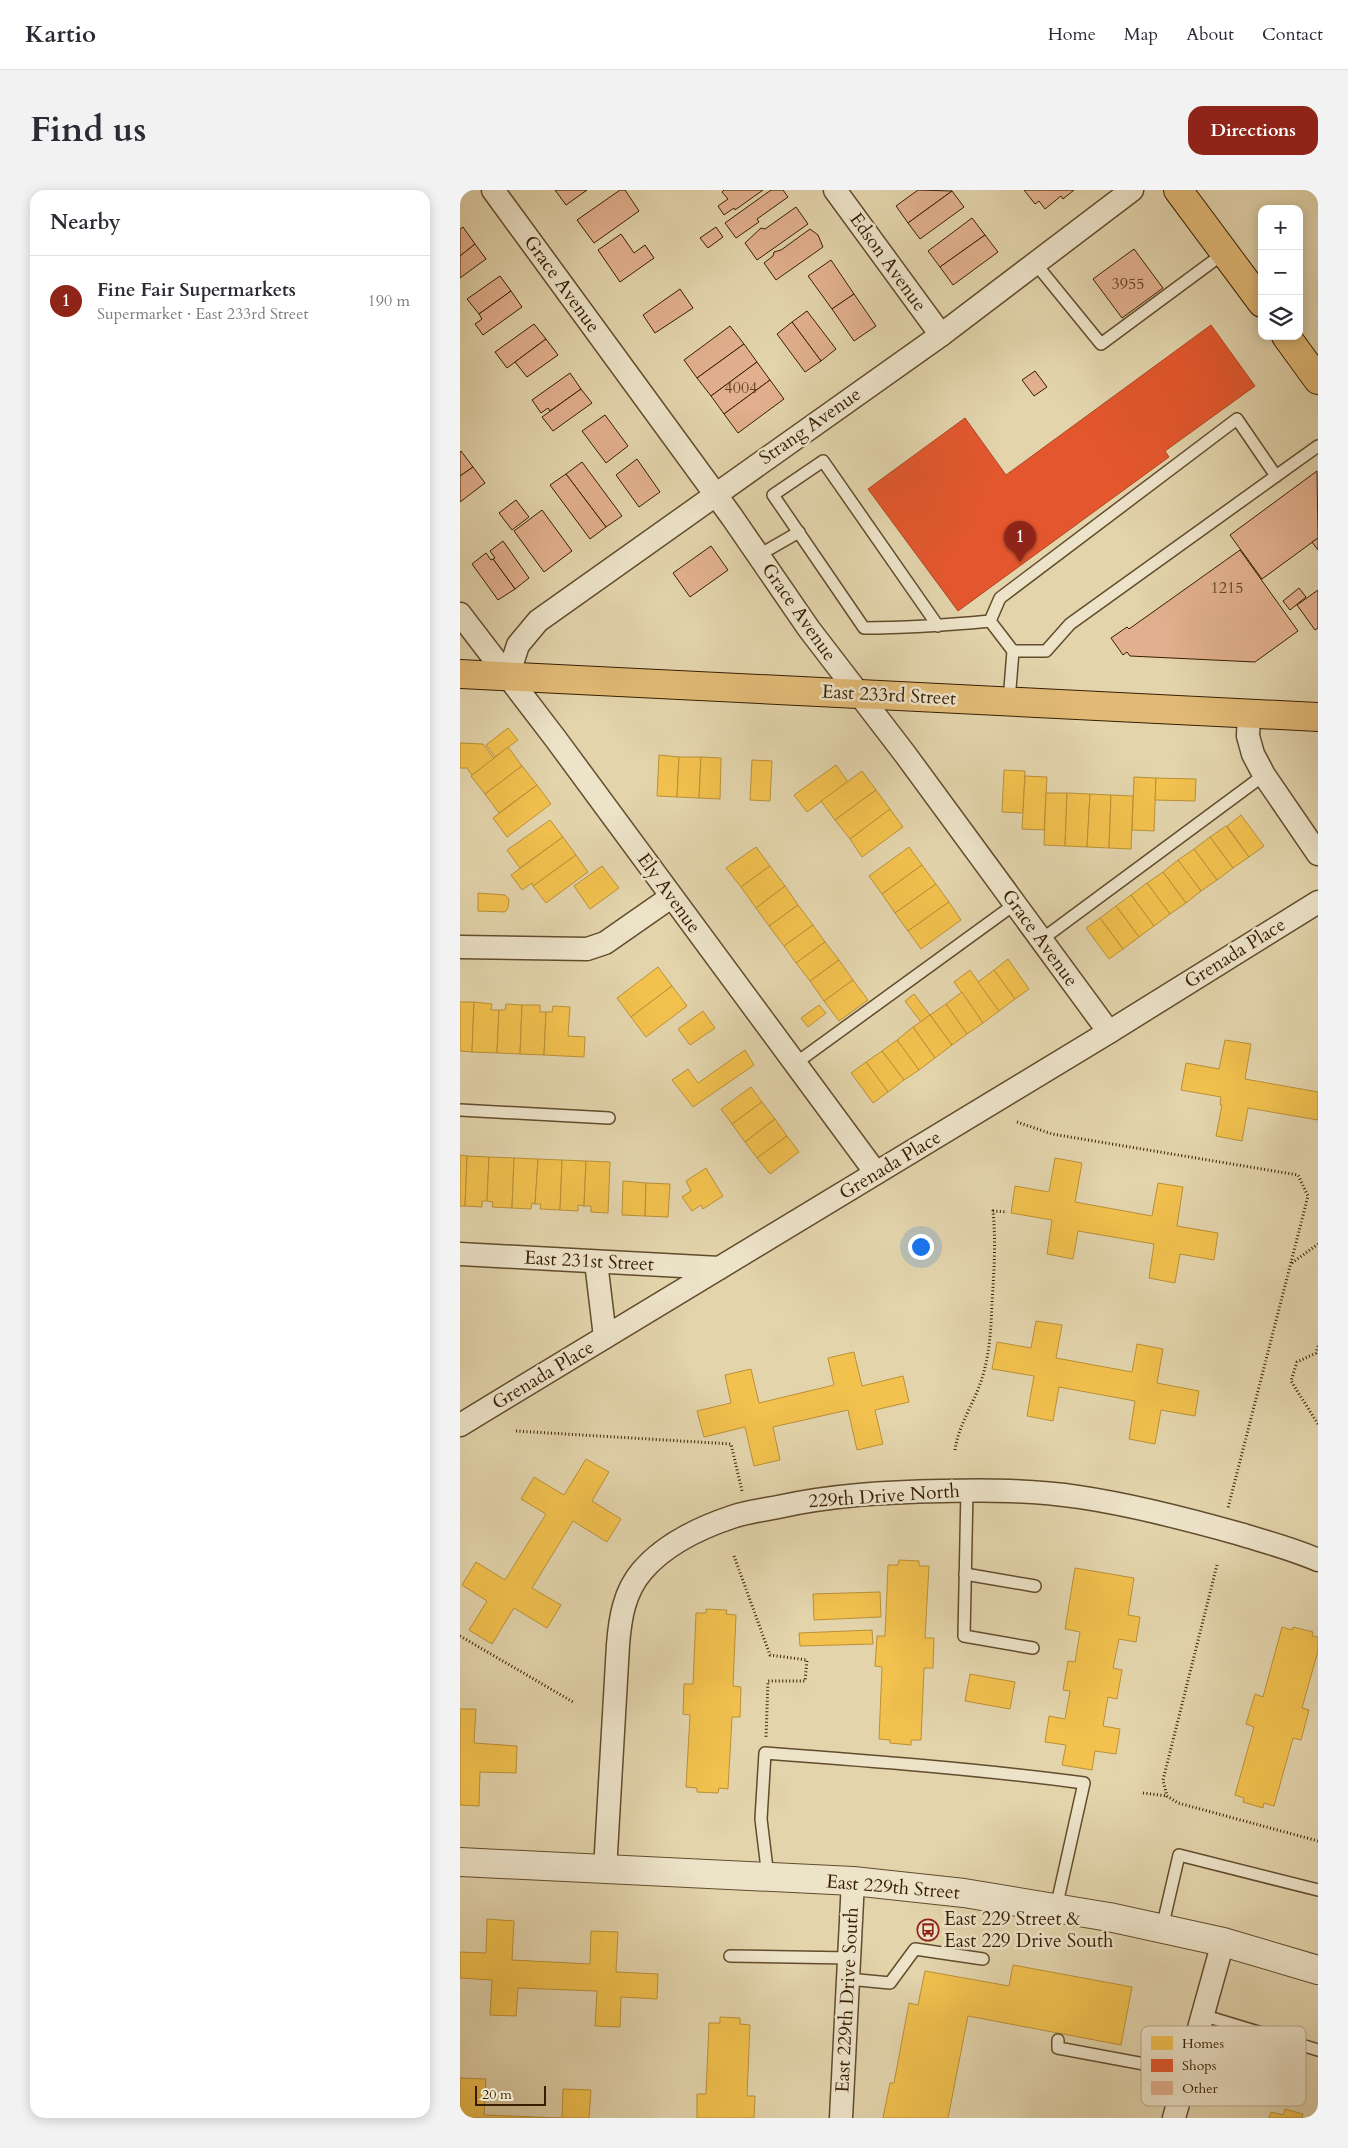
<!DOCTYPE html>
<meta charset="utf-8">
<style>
:root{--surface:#fff;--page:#f2f2f3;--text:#2b2b33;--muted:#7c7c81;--line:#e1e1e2;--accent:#8f2418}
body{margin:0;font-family:Cardo,serif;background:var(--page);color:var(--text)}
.controls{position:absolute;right:15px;top:15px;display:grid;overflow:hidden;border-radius:10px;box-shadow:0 2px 12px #0003}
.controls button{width:45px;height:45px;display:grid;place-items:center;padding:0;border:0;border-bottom:1px solid var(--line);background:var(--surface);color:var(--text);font:25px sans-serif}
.scale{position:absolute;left:15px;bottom:12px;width:71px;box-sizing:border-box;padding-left:5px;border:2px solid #371e01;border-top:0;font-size:14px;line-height:18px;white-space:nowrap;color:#371e01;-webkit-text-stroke:4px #ede3c9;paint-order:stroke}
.you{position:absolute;left:460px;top:1056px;width:18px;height:18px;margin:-12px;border:4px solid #fff;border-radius:50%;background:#1a73e8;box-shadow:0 0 0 8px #1a73e833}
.badge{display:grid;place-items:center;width:32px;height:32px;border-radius:50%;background:var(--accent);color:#fff;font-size:16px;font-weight:700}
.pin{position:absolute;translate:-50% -41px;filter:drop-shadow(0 1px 2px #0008)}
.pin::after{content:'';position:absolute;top:26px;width:18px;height:15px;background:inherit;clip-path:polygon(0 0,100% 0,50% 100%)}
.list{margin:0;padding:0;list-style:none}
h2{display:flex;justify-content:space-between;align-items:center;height:65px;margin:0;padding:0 20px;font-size:21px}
h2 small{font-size:16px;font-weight:400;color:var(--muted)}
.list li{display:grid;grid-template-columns:32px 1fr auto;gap:15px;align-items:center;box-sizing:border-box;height:90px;padding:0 20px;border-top:1px solid var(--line)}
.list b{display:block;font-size:19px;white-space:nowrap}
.list p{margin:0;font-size:16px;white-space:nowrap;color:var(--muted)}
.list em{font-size:16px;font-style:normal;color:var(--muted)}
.icon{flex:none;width:28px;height:28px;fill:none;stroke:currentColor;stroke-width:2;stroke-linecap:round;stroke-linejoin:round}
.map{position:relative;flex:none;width:858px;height:1928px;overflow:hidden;border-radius:15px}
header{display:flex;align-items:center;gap:30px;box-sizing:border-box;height:70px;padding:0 25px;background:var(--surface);border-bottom:1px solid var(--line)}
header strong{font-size:24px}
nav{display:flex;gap:28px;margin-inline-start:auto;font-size:18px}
.intro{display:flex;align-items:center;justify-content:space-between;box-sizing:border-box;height:120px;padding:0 30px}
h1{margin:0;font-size:35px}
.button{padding:12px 22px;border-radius:15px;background:var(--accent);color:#fff;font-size:18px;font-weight:700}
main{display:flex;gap:30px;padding:0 30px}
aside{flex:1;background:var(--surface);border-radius:15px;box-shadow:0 2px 12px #0003}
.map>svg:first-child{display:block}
.homes{fill:#f2c14e;stroke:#ba9037}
.shops{fill:#e4572e;stroke:#b04620}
.building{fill:#e2b08e;stroke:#371e01}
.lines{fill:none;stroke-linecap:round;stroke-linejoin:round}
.service-casing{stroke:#624c2c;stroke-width:14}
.minor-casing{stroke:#624c2c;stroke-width:25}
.tertiary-casing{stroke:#624c2c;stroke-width:30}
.primary-casing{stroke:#371e01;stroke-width:30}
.path{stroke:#371e01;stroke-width:3;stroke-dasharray:1 2.5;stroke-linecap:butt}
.service{stroke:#ede3c9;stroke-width:11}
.minor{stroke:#ede3c9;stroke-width:22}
.tertiary{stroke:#ede3c9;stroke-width:28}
.primary{stroke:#e2ba76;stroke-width:28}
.labels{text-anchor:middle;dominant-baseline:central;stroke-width:5;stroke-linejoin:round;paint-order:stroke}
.number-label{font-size:16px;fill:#624224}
.street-label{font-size:19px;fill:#371e01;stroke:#ede3c9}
.poi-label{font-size:19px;fill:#371e01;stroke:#ede3c9;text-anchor:start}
.key{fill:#ede3c9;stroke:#b6a88d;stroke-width:1}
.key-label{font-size:14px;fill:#371e01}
</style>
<header>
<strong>Kartio</strong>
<nav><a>Home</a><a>Map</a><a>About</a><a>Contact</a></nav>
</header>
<div class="intro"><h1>Find us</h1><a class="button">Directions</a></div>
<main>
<aside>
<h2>Nearby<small></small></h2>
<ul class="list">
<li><span class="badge">1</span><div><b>Fine Fair Supermarkets</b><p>Supermarket · East 233rd Street</p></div><em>190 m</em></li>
</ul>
</aside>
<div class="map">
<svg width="858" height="1928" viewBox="0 0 858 1928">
<rect width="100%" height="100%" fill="#e3d4ac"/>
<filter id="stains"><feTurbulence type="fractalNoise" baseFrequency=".004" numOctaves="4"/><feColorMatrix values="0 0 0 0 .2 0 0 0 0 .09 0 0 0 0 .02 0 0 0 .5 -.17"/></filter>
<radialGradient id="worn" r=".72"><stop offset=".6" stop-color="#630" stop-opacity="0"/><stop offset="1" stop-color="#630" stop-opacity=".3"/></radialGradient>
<g class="homes">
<path d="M48,538l10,12 -23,17 -9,-12z"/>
<path d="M0,553l23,1 11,15 -22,16 -5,-7h-7z"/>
<path d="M48,557l14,19 -37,28 -14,-18z"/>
<path d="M199,565l20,2 -2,40 -20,-1z"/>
<path d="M219,567h22l-2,41 -22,-1z"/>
<path d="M241,567l20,1 -1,41 -21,-1z"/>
<path d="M292,570l20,1 -2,40 -20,-1z"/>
<path d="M376,575l12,17 -41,30 -13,-17z"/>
<path d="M62,576l15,19 -38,28 -14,-19z"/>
<path d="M544,580l21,1 -2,42 -21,-1z"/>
<path d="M402,581l14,19 -41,30 -14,-19z"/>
<path d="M565,586l22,1 -3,53 -22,-1z"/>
<path d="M674,587l22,1 -2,53 -22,-1z"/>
<path d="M696,588l40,1 -1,22 -40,-1z"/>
<path d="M77,595l14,19 -44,33 -14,-19z"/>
<path d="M416,600l14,19 -40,30 -15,-19z"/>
<path d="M586,603h21l-2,53 -21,-1z"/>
<path d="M607,603l23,1 -3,53 -22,-1z"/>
<path d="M630,604l21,1 -2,53 -22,-1z"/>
<path d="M651,605l22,1 -2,53 -22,-1z"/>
<path d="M430,619l13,18 -41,30 -12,-18z"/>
<path d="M781,625l23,31 -15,11 -22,-31z"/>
<path d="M90,630l13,17 -43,31 -13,-18z"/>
<path d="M766,636l23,31 -16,11 -23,-31z"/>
<path d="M103,647l13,18 -43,31 -1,-3 -10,7 -11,-15z"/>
<path d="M750,647l23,31 -16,12 -23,-31z"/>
<path d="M296,657l14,19 -29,21 -15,-19z"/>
<path d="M449,657l13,18 -40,29 -13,-18z"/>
<path d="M734,659l23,31 -16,11 -23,-31z"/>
<path d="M116,665l12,17 -42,31 -13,-17z"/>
<path d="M718,670l23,31 -15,12 -23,-31z"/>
<path d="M462,675l14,19 -41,29 -13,-19z"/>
<path d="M142,676l17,22 -29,21 -16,-23z"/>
<path d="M310,676l15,20 -29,22 -15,-21z"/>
<path d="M703,682l23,31 -16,11 -23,-31z"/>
<path d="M687,693l23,31 -16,12 -23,-31z"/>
<path d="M476,694l13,18 -41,29 -13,-18z"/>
<path d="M325,696l13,19 -29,21 -13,-18z"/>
<path d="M18,703l27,2 4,4 -1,9 -3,4 -27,-1z"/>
<path d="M671,705l23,31 -15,11 -23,-31z"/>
<path d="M489,712l12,18 -40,29 -13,-18z"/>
<path d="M338,715l15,20 -29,21 -15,-20z"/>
<path d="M656,716l23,31 -16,12 -23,-31z"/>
<path d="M640,728l23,31 -14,10 -23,-31z"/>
<path d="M353,735l12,17 -29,21 -12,-17z"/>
<path d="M365,752l14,18 -29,21 -14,-18z"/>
<path d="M548,769l21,30 -14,10 -21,-29z"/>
<path d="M379,770l14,20 -29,21 -14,-20z"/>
<path d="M198,777l14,19 -41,31 -14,-19z"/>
<path d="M510,780l29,41 -16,12 -29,-41z"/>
<path d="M534,780l21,29 -16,12 -21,-29z"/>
<path d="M393,790l15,20 -29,21 -15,-20z"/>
<path d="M212,796l15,20 -41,31 -15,-20z"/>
<path d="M502,802l21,31 -16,11 -21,-30z"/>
<path d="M454,804l16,21 -9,7 -16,-21z"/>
<path d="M0,812h14l-2,50 -12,-1z"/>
<path d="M14,812l18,2 -1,6h8l-2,43 -25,-1z"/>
<path d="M46,814l16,1 -2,49 -23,-1 2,-43h6z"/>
<path d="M486,814l21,30 -15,11 -22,-30z"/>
<path d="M62,815h18v7h6l-2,43 -24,-1z"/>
<path d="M359,815l7,8 -18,14 -7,-9z"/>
<path d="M93,816l17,1 -2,29 17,1 -1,20 -40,-2 2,-43h6z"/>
<path d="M243,821l12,17 -25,17 -12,-16z"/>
<path d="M470,825l22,30 -17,13 -22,-31z"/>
<path d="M453,837l22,31 -16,12 -22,-30z"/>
<path d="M437,850l22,30 -15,10 -22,-29z"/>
<path d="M765,850l26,4 -6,35 73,13v28l-70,-12 -6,33 -26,-5 6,-31h-2l1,-8 -40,-7 5,-27 33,6z"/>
<path d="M285,860l9,15 -61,42 -21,-27 16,-11 10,14z"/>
<path d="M422,861l22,29 -16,12 -22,-30z"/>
<path d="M406,872l22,30 -15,11 -22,-30z"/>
<path d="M291,897l11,15 -30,22 -11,-15z"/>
<path d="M302,912l13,17 -30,23 -13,-18z"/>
<path d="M315,929l12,17 -30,22 -12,-16z"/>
<path d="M327,946l12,16 -29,22 -13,-16z"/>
<path d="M0,965l7,1 -2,50h-5z"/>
<path d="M7,966l22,1 -2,44h-5v6l-17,-1z"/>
<path d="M29,967l25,1 -2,50 -20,-1 1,-5 -6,-1z"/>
<path d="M54,968l24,1 -3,45 -3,-1 -1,6 -19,-1z"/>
<path d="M595,968l27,5 -7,39 77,14 6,-33 25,4 -6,39 41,7 -4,27 -34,-6 -5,29 -26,-5 5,-34 -76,-13 -5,28 -26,-5 5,-34 -41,-7 4,-27 34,6z"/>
<path d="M78,969l24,1 -2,50 -20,-1 1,-5h-6z"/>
<path d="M102,970l24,1 -2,45 -6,-1v6l-18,-1z"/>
<path d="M126,971l24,1 -2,51 -17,-1v-6h-7z"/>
<path d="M246,978l17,28 -20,13 -2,-4 -9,6 -10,-14 9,-6 -5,-10z"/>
<path d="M163,991l23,2 -1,33 -23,-1z"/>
<path d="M186,993l24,1 -2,33 -23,-1z"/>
<path d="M576,1131l26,4 -6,33 76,14 5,-28 26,5 -6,34 42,8 -4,25 -34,-6 -6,34 -26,-5 6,-38 -76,-14 -6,34 -26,-5 7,-40 -42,-7 5,-27 34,6z"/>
<path d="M394,1162l8,34 41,-10 6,26 -34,8 8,34 -26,6 -9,-40 -75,17 7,33 -26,6 -9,-39 -41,10 -7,-26 34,-8 -6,-28 26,-6 8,34 75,-18 -6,-27z"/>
<path d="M126,1269l23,13 -17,29 29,18 -14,23 -34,-21 -41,67 29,17 -14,23 -33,-20 -22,36 -23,-14 18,-29 -25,-16 14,-23 29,18 41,-66 -25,-15 13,-22 30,18z"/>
<path d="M439,1370l20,1v5h10l-4,72h9l-1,30h-9l-3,72h-10v5l-21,-2v-3l-11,-1 3,-72 -7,-1 2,-30h8l3,-71h10z"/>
<path d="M615,1378l59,10 -6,37 12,2 -4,25 -17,-3 -6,29 9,2 -5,29 -9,-2 -5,29 17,3 -4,25 -21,-3 -3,19 -30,-5 4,-20 -21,-3 4,-26 16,3 5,-28 -7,-1 5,-29 7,1 5,-30 -15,-3z"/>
<path d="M420,1402l1,25 -67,3 -1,-26z"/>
<path d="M246,1419l21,1 -1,4 10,1 -3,71 8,1 -1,30h-8l-4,72 -9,-1 -1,5 -21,-1v-4l-11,-1 4,-72 -7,-1 1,-30h9l3,-71h10z"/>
<path d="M822,1437l10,3 1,-3 20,5 -1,4 6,1v14l-16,57 7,2 -8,30 -8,-2 -19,68 -10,-3 -1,5 -20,-6 1,-4 -9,-3 19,-68 -8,-3 9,-30 8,3z"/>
<path d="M412,1440l1,14 -73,2 -1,-13z"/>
<path d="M510,1484l45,8 -5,27 -45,-8z"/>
<path d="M0,1519h16l-2,34 43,3 -1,27 -36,-1 -1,34 -19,-1z"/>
<path d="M27,1729l27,2 -2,39 78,4 1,-33 27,1 -2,40 42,2 -1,25 -36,-2 -1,30 -25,-1 2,-35 -79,-3 -2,28 -26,-1 2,-35 -32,-2v-26l26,1z"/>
<path d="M553,1775l119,22 -11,58 -153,-29 -20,102h-65l7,-35h4l15,-80 9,2 7,-34 84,15z"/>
<path d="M260,1827l20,1v6l10,1 -3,71h8l-1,22h-57v-24h9l3,-71h11z"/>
<path d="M0,1888l26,1 -2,36 78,3 1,-29 28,1 -2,28h-129z"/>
<path d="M825,1919l18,5 -1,4h-33l2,-6 12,3z"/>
</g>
<path class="shops" d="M751,135l44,61 -90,65 4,6 -211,154 -90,-122 97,-71 41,57z"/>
<g class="building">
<path d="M95,0h32l-21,15z"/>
<path d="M160,0h5l14,21 -45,32 -17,-23z"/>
<path d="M264,0h39l-28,20 -1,-2 -10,7 -6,-9 10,-7 -6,-7z"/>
<path d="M311,0h12l5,7 -31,22 2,3 -23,16 -11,-15z"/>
<path d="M458,0l34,1 -44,32 -12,-17z"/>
<path d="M564,0h50l-11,9 -2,-3 -16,13 -6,-8 -4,3z"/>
<path d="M492,1l12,16 -44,32 -12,-16z"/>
<path d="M336,17l12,17 -51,36 -12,-17 16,-15 4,1z"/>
<path d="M512,28l13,17 -45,32 -12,-16z"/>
<path d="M3,37l12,17 -15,12v-27z"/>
<path d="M256,37l7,10 -15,11 -8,-10z"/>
<path d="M350,39l8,6 5,12 -47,33 -12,-17 9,-7 1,-4 7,-2z"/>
<path d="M161,44l13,19 11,-8 9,13 -34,24 -22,-32z"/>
<path d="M525,45l13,17 -45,33 -13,-18z"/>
<path d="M15,54l11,15 -26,19v-22z"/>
<path d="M674,59l29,39 -41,30 -29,-39z"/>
<path d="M371,70l23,34 -22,15 -24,-33z"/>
<path d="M40,86l11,15 -32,23 -12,-15z"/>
<path d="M220,99l13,19 -38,25 -12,-18z"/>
<path d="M51,101l11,16 -39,28 -8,-11 7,-5 -3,-5z"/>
<path d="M394,104l22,32 -22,15 -22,-32z"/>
<path d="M347,121l29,38 -15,12 -29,-39z"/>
<path d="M332,132l29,39 -16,11 -28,-38z"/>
<path d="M74,134l12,15 -39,29 -12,-16z"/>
<path d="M270,136l14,18 -47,34 -13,-18z"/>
<path d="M86,149l12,16 -31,22 -12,-15z"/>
<path d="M284,154l13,18 -46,34 -14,-18z"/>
<path d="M297,172l13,18 -46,34 -13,-18z"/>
<path d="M575,181l12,16 -13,9 -12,-16z"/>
<path d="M110,183l11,16 -31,22 -2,-3 -7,5 -9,-13z"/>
<path d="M310,190l14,19 -46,34 -14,-19z"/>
<path d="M121,199l11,14 -39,28 -11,-14z"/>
<path d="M145,225l23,31 -22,17 -24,-32z"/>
<path d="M1,261l12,16 -13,9v-24z"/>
<path d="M177,269l23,33 -21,15 -23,-32z"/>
<path d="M122,272l40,54 -16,11 -40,-53z"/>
<path d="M13,277l12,16 -25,19v-26z"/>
<path d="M857,281l1,67 -56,41 -32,-44z"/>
<path d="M106,284l40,53 -16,12 -40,-54z"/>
<path d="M56,310l13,17 -17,13 -13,-17z"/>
<path d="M82,320l30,41 -28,21 -30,-41z"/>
<path d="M858,348v12l-6,-8z"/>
<path d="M43,351l26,37 -14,11 -22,-30 2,-1 -5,-7z"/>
<path d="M251,356l17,24 -38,27 -17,-24z"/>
<path d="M780,360l58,81 -43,31 -125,-6 -3,-4 -4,3 -12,-17 16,-11 2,2z"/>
<path d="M26,363l5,7 2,-1 22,30 -17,11 -26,-36z"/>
<path d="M839,398l7,9 -16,13 -7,-9z"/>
<path d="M858,400v38l-3,2 -18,-25z"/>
</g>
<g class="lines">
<g class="service-casing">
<g id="service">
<path d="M575,73l66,81 123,-91"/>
<path d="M816,286l42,-30"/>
<path d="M299,365l40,-23"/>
<path d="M530,431l10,-23 237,-179 39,57 -206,148 -24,27h-33l-4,50"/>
<path d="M530,431l23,30"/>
<path d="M478,436l-115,-165 -50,34 91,133c42,0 84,-3 126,-7"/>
<path d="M581,750l223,-165"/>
<path d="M336,873l219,-159"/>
<path d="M0,920l149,8"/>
<path d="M507,1300l-3,146 69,12"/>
<path d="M505,1384l70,12"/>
<path d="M308,1687l-7,-58 4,-66c107,8 213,16 319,30l-28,125"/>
<path d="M702,1738l17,-73 139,35"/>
<path d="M270,1766l120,2"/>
<path d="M388,1789l42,4 25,-34 68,10"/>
<path d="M742,1825l116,35"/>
<path d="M598,1850v8l129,24"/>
</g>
</g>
<g class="minor-casing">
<g id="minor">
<path d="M33,0l239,327 77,112 96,125 204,278"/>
<path d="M375,0l106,145"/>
<path d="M0,424l95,124 321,435"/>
<path d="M48,486l10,-31 20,-24 403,-286 191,-145"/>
<path d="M789,523l-1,23 5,18 11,21 54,79"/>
<path d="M0,757l127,2 18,-6 66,-46"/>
<path d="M0,1064l259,14"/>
<path d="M136,1072l9,75"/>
<path d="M0,1235l649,-393 209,-130"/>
<path d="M145,1680l13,-225c2,-26 6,-53 24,-74 23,-27 57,-43 90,-54 14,-5 31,-7 46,-10 54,-12 108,-15 164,-16 46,-1 91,-1 137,6 54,8 108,22 161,37 26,8 53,15 78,26"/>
<path d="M381,1928l12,-237"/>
<path d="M714,1928l49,-176"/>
</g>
</g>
<g class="tertiary-casing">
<path id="tertiary" d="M0,1672l393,19 111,12 145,24 114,25 95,28"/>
</g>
<g class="primary-casing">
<g id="primary">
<path d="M718,0l84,113"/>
<path d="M826,146l32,44"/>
<path d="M0,484l858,43"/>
</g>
</g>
<g class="path">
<path d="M557,932l35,12 246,41 10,21 -80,312"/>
<path d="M832,1073l26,-19"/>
<path d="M858,1156l-2,7 -19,9 -6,19 27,43"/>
<path d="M56,1241l215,13 11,47"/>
<path d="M495,1260c4,-28 21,-49 28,-75 7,-24 8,-48 9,-72 2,-31 4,-61 1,-92l14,1"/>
<path d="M274,1366l36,99 37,5 -2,21h-37l-2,56"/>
<path d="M757,1375l-54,215 4,16 11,7 140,38"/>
<path d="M0,1446l113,66"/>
<path d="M683,1603l24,3"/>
</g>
<use href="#service" class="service"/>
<use href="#minor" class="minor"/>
<use href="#tertiary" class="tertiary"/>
<use href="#primary" class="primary"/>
</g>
<defs>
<g id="bus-ring" transform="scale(1.125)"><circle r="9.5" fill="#ede3c9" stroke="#8f2418" stroke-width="1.5"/><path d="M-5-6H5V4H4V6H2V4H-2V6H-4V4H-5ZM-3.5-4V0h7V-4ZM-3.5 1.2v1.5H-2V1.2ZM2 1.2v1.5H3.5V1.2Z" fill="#8f2418"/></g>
</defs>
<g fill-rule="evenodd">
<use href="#bus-ring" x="468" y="1740"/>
</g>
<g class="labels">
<g class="number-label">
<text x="668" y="94">3955</text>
<text x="281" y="198">4004</text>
<text x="767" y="398">1215</text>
</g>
<g class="street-label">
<text transform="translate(428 72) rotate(54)">Edson Avenue</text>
<text transform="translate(102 94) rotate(54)">Grace Avenue</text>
<text transform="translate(350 236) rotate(-35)">Strang Avenue</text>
<text transform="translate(339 422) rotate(55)">Grace Avenue</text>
<text transform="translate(429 505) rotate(3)">East 233rd Street</text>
<text transform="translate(209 703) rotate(54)">Ely Avenue</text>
<text transform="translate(580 748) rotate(54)">Grace Avenue</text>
<text transform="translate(775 763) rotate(-32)">Grenada Place</text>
<text transform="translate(430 975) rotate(-31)">Grenada Place</text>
<text transform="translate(129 1071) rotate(3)">East 231st Street</text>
<text transform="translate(83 1185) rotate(-31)">Grenada Place</text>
<text transform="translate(424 1306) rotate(-4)">229th Drive North</text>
<text transform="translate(433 1697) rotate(5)">East 229th Street</text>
<text transform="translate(387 1810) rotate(-87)">East 229th Drive South</text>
</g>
<g class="poi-label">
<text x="484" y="1729">East 229 Street &amp;<tspan x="484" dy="22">East 229 Drive South</tspan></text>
</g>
</g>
<rect x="681" y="1836" width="165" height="80" rx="8" class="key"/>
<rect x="691" y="1846" width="22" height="14" fill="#f2c14e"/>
<rect x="691" y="1869" width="22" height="13" fill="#e4572e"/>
<rect x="691" y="1891" width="22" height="14" fill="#e2b08e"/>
<g class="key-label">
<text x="722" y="1858">Homes</text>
<text x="722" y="1880">Shops</text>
<text x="722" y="1903">Other</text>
</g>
<rect width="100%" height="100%" filter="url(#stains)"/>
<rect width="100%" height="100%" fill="url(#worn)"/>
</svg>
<div class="controls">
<button>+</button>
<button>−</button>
<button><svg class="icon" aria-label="layers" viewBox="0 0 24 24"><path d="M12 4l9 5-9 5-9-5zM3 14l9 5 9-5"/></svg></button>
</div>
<div class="scale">20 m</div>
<div class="you"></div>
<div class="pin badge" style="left:560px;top:372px">1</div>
</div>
</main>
